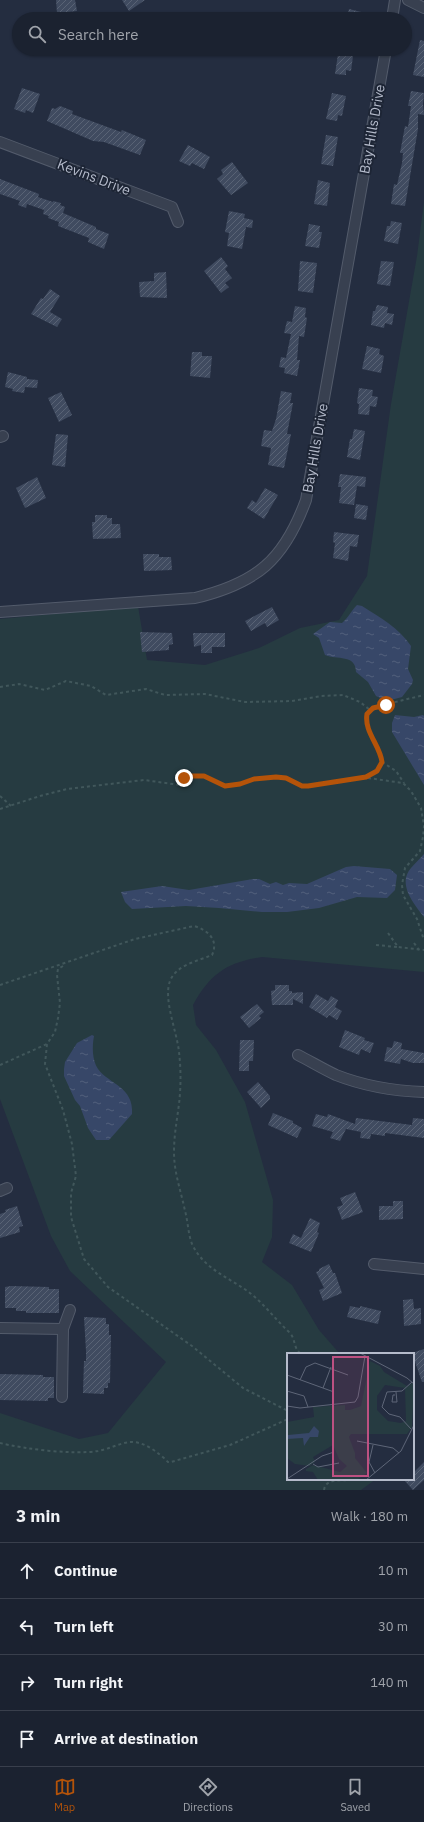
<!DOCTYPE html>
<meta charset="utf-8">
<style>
:root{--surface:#1b2230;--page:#242a38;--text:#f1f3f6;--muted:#a0a4ab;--line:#393f4c;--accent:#b45309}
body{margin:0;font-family:"IBM Plex Sans",sans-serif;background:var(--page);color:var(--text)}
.stop{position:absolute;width:12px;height:12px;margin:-9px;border:3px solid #b45309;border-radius:50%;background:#fff}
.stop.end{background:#b45309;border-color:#fff;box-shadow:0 1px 4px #0008}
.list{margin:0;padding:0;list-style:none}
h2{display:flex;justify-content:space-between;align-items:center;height:52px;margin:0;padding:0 16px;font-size:17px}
h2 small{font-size:13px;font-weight:400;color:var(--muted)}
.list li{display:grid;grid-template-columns:26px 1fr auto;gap:12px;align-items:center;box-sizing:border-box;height:56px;padding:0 16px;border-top:1px solid var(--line)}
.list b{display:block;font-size:15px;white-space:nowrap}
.list em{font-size:13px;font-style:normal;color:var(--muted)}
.icon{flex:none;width:22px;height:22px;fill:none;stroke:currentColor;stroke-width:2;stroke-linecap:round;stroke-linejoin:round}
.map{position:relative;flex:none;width:424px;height:1490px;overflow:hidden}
.search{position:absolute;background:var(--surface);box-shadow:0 1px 3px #0004;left:12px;right:12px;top:12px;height:44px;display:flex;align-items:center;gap:10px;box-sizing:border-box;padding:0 14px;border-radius:22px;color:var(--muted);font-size:15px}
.sheet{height:276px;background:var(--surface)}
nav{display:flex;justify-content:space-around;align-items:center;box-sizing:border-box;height:56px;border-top:1px solid var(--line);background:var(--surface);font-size:11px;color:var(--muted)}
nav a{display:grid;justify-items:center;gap:2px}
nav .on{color:var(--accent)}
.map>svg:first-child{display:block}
.green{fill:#263b41}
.water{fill:url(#water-ripples)}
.building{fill:url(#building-hatch)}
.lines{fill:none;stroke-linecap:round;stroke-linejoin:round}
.minor-casing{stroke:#535b6b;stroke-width:12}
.path{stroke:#41575b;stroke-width:2;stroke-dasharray:3 3;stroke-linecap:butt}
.minor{stroke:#384050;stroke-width:10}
.route{stroke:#b45309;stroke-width:5}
.labels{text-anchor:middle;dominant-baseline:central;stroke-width:4;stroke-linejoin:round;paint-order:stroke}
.street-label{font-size:14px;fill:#b5bbcb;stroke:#1d2535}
.inset-road{fill:none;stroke:#5e6678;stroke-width:1}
.view{fill:#bd5182;fill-opacity:0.15;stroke:#bd5182;stroke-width:2}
.inset-edge{fill:none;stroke:#b5bbcb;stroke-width:2}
</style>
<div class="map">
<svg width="424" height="1490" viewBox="0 0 424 1490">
<defs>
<pattern id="water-ripples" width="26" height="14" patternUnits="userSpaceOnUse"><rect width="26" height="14" fill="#374768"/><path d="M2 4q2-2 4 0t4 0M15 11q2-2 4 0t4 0" fill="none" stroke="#52607c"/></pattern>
<pattern id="building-hatch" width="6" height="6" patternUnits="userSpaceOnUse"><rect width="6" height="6" fill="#404b60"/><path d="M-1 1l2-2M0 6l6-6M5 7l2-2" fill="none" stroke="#596375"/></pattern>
</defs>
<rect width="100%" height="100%" fill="#242d40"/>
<path class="green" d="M424,202v770l-162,-15c-35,5 -52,17 -69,48l3,20 20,25 29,52 28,98 -1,37 -10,25 30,23 27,45 21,24h-52v125h88l-15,11h-361v-77l79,26 29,-6 58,-71 -96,-91 -19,-35 -51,-137v-480l138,-13 9,54 58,5 54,-17 41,-20 39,-8 28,-44 24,-172 26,-148z"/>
<g class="water">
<path d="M357,605l5,1c19,12 36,21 49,40l-3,23 5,11 -1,4 -10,13 -15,4 -11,-5 -8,-14 -12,-10c0,-18 -19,-12 -31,-17l-6,-17 -6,-4 17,-12 12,1c7,-6 9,-12 15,-18z"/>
<path d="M395,715l19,2 9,-2 1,1v69l-32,-53v-9z"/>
<path d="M424,854v63c-10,-13 -27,-33 -13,-49 4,-5 9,-9 13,-14z"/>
<path d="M354,866l36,3 7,6 -2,15 -8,8 -30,-1 -38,11 -32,4h-25l-43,-4 -33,-2 -54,3 -7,-7 -4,-10 41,-6 27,4 64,-11h6l11,5 6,-2 7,3 6,-2 18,1 39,-17z"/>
<path d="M92,1035l2,1c-2,10 -2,24 4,33 11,15 36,18 34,45l-23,26h-13l-8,-12 -8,-22 -5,-6 -11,-24v-7l1,-7 12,-19z"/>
</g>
<g class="building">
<path d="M56,0h19l2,11 -20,2z"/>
<path d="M122,0h23l-16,11z"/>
<path d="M349,9l12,3 -2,7h-12z"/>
<path d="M420,40l4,1v36l-11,-2z"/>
<path d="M338,54l15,2 -2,15 -5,-1v5l-11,-1z"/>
<path d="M22,88l18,6 -7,19 -7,-3 -1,3 -11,-4z"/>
<path d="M411,91l13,2 -1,11 1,11 -6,-1v15l-13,77 -14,-2 3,-20 3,1 5,-22 1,-10h-3l5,-27 3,1 3,-21h-3z"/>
<path d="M332,93l14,3 -4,20 -4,-1 -1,6 -11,-2z"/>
<path d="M60,106l13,5 -1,3 49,18 1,-2 24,10 -6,15 -36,-13 -11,-1 -46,-20 5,-13 3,1z"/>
<path d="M326,135l12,2 -5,29 -12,-2z"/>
<path d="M188,145l22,12 -6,12 -12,-6 -2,3 -11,-5z"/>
<path d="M232,162l16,21 -17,12 -14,-16 6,-5 -2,-4z"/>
<path d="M0,179l39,15 -1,3 15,5v-1l8,2 -1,2 5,2 -2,6 33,14v2l13,5 -5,15 -16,-7 1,-4 -31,-12 1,-4 -11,-4 1,-2 -6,-2 1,-4 -17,-6 -1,4 -8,-3 2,-4 -20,-7z"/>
<path d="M318,180l12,3 -3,23 -13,-2z"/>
<path d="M229,211l16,3 -1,4 9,2 -1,8 -6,-1 -4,22 -15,-3 2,-13 -4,-1z"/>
<path d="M391,221l11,2 -4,21 -14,-3 3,-15h3z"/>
<path d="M309,224l11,2 -1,6h3l-3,16 -14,-2z"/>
<path d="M221,257l7,9 -3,3 7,9 -7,5 4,4 -8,6 -17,-22z"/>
<path d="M300,261l17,2 -4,30 -15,-2z"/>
<path d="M381,261l13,1 -4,24 -13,-2z"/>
<path d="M166,272l1,26 -27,-1 -1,-15 15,-1v-8z"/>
<path d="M50,289l10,7 -10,16 12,7 -5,8 -26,-13 10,-16 2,1z"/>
<path d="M377,305l11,2 -1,6 7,1 -2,11 -7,-2 -1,5 -13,-3 2,-14h2z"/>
<path d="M295,306l11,2 -1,9 2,1 -3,19 -5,-1 -2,24h3l-3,16 -13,-3 1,-5 -6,-1 2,-10 5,1 5,-24 -7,-1 3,-12 5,1z"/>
<path d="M367,346l13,3 -1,5 5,2 -3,17 -19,-4z"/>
<path d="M192,352h10v4h10l-2,22 -20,-2z"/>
<path d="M8,372l19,5v2l11,1 -1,8 -12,-1 -1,6 -12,-2 1,-2 -8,-2z"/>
<path d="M359,388l14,2 -1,6 6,1 -2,10 -6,-1 -1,9 -11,-1 1,-10 -2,-1z"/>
<path d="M281,391l11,2 -2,10h3l-6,31h4l-7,34 -16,-3 3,-17 -10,-2 3,-16 8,1 4,-12z"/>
<path d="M61,392l11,23 -13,7 -11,-24z"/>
<path d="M354,429l11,2 -5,29 -13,-3 3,-18h2z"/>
<path d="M56,434l12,1 -3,32 -13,-2z"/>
<path d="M340,474l26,3 -1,10 -8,-1 -3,19 -15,-2 2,-16h-3z"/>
<path d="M37,477l9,21 -21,10 -9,-20z"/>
<path d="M265,488l13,7 -14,24 -17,-11 5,-8 4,3z"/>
<path d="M356,504l12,2 -2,14 -12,-2z"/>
<path d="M95,515h12v3h5v6h8l1,14 -28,1 -1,-17h3z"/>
<path d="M334,532l25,3 -2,12 -7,-1 -2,15 -15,-3 2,-15 -2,-1z"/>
<path d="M143,554h16v3h12l1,13 -28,1z"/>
<path d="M272,607l7,13 -12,7 -2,-4 -14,8 -6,-10z"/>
<path d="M140,632l32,1 1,11 -4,1v5l-27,2z"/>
<path d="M193,633h32v14h-13v6h-11v-8l-7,2z"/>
<path d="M275,985h14v6h3v2l11,-1v12l-10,-5v6h-21l-1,-14 4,-1z"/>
<path d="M316,994l12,7 3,-5 7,4 -3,7 7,4 -5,9 -8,-5 -2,3 -18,-11z"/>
<path d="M257,1004l7,8 -5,4 2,2 -12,10 -9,-11z"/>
<path d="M345,1030l20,8 -1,2 10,3 -4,10 -9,-4 -2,6 -20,-8z"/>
<path d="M240,1040h14l-1,21h-4v10h-10z"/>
<path d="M394,1041l8,2 -1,6 23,4v10h-11l-12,-4 -1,5 -16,-3 3,-14 5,1z"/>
<path d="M258,1082l12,14v3l-9,9 -14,-16z"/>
<path d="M273,1113l20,8v2l9,5 -5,10 -29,-13z"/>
<path d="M316,1114l11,3 1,-3 27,10 1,-6 56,7 1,-7 11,1v19l-39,-5v3l-14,-2 -1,5 -10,-1 1,-6 -15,-3 -6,12 -10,-3 3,-6 -21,-6z"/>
<path d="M355,1192l8,20 -21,8 -5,-13 6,-2 -3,-7z"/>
<path d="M393,1201h10v18l-24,1v-14h14z"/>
<path d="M17,1206l6,20 -4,1 1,5 -20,6v-24l6,-2 -1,-2z"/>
<path d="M310,1218l10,5 -3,9 2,1 -8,19 -22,-9 4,-9 8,4z"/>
<path d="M329,1264l4,9h2l7,20 -19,8 -4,-11 5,-2 -8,-16 3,-1v-2z"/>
<path d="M11,1286l38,1v2h10v24h-33v-2h-10v-3h-11v-21z"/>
<path d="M413,1299l1,10 7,-1v16l-17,2 -1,-26z"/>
<path d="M350,1306l10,2v-2l21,5 -3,13 -31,-7z"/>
<path d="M84,1317l22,1v6h3v11h2l-1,48h-2v5h-4v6l-21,-1 1,-32h2v-10z"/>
<path d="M424,1349v33h-2l-10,-29z"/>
<path d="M0,1374l43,1v2h11v21h-6v3l-48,-1z"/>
<path d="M424,1462v18l-11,10 -10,-11h10v-6z"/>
</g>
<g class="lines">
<g class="minor-casing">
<g id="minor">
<path d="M408,0l16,8"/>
<path d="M392,19l3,-19"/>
<path d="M0,142l172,65 6,15"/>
<path d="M0,437l3,-1"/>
<path d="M0,612l195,-14c62,-15 89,-38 111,-98l80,-451"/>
<path d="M298,1055c12,6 25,14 38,20 28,11 58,16 88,17"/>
<path d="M0,1191l7,-3"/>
<path d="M374,1264l50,5"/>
<path d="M0,1328l63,1"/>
<path d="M62,1397l1,-68 7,-19"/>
</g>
</g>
<g class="path">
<path d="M0,687l19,-3 26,6 21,-9 25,5 15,9 40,-6 19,6 40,-1 40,8 47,-1 29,-5 22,-1 17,7 10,8"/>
<path d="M382,762l14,9 8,12"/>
<path d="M368,778l35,5 8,8 10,17 3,18 -1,11 -3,14 -15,17 -3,17 1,10 14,24 7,21"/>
<path d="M0,796l11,10"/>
<path d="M0,809l40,-13 27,-7 77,-9 36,5 4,-4 1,-5h19l21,10 15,-2 14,-5 22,-2 10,1 16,8h6l58,-9 11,-6 5,-9c-2,-17 -18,-30 -15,-48l12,-8 45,-11"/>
<path d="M388,933l10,14 26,3"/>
<path d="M414,943l5,7"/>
<path d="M376,945l21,2"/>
<path d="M63,966l-5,3 -1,6 3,28 -2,15 -3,14 -8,12 -2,20 18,46 9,34 4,32 -5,17v24l13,42 24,28 84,59 51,42 45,23"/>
<path d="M0,985l135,-46 59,-13c14,4 25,14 18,29 -14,6 -36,10 -42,26 -7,18 7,51 9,71 2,17 2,35 0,52 -2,16 -5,31 -5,48 0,21 7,39 11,59 3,10 3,23 7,33 13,28 43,35 64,54 12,11 22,24 34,35 6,7 3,15 11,21"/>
<path d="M0,1065l47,-21"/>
<path d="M0,1443c25,6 73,12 98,8 11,-2 22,-8 32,-9 14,-1 29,11 38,20h3l59,-17 58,-26"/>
<path d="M324,1490c2,-13 18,-8 27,-11"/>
</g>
<use href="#minor" class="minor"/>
</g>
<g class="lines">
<path class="route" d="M184,778l1,-2h19l21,10 15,-2 14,-5 22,-2 10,1 16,8h6l58,-9 11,-6 5,-9c-2,-17 -18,-30 -15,-48l6,-6 13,-3"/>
</g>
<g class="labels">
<g class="street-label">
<text transform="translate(372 129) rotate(-80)">Bay Hills Drive</text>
<text transform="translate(94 177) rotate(21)">Kevins Drive</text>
<text transform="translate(315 448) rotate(-80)">Bay Hills Drive</text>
</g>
</g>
<g transform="translate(287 1353)">
<rect width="127" height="127" fill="#242d40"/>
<path d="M83,8l10,5 4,6 23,14 -2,2 -20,-3 -8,11v14l11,11 13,2 5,-2 -1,-33 7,-5 2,3 -2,41 -5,7h-56l-2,3 6,16v5l12,15 -10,7h-39l-5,-8 -7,-1v-2l7,-4 27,7 7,-6 -8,-7 -6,-14 -20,12 2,5 -5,4 -15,-2 -8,-6v-36l27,-5 -1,-10 32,-2v5h5l11,-4z" fill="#263b41"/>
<path d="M27,73l5,5 -1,6h-8l-6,9 -1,-8 -16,1 1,-4 21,-2z" fill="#374768"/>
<path class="inset-road" d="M73,0l47,25 7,6M0,22l47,17M13,27l6,-13 9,-4 33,12M36,35l8,-21M0,38l17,5 4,11M108,42h-2l-1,7h5l-1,-10M0,53l13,2 55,-6 3,-5 7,-41M124,76l-11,-12 -11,-3 -7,-7 5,-15 15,-1 10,-9M70,88l36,7 6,5M86,92l-4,17 6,11M26,111l5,3 21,-4M0,126l35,-23 12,-4M79,127l35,-29 13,-26"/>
<path class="view" d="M46,4h35v119h-35z"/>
<rect width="127" height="127" class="inset-edge"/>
</g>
</svg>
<div class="stop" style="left:386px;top:705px"></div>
<div class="stop end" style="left:184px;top:778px"></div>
<div class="search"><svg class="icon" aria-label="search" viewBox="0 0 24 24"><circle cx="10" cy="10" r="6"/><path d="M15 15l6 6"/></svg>Search here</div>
</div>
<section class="sheet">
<h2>3 min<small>Walk · 180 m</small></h2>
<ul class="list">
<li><svg class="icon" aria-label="ahead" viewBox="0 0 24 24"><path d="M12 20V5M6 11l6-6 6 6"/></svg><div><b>Continue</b></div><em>10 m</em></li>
<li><svg class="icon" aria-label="left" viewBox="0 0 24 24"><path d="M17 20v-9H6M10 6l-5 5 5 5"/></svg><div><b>Turn left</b></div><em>30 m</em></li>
<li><svg class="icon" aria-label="right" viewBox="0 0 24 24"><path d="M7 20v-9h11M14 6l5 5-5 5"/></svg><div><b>Turn right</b></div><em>140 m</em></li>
<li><svg class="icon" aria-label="arrive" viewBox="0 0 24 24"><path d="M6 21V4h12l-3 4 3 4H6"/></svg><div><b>Arrive at destination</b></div></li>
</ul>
</section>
<nav>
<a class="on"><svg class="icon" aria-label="map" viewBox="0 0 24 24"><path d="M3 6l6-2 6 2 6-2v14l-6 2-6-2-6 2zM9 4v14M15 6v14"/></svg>Map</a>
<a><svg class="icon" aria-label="directions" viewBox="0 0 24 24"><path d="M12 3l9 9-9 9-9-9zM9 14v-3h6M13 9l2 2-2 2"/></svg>Directions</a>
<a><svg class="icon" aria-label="saved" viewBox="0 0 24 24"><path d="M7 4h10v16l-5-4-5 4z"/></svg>Saved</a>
</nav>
